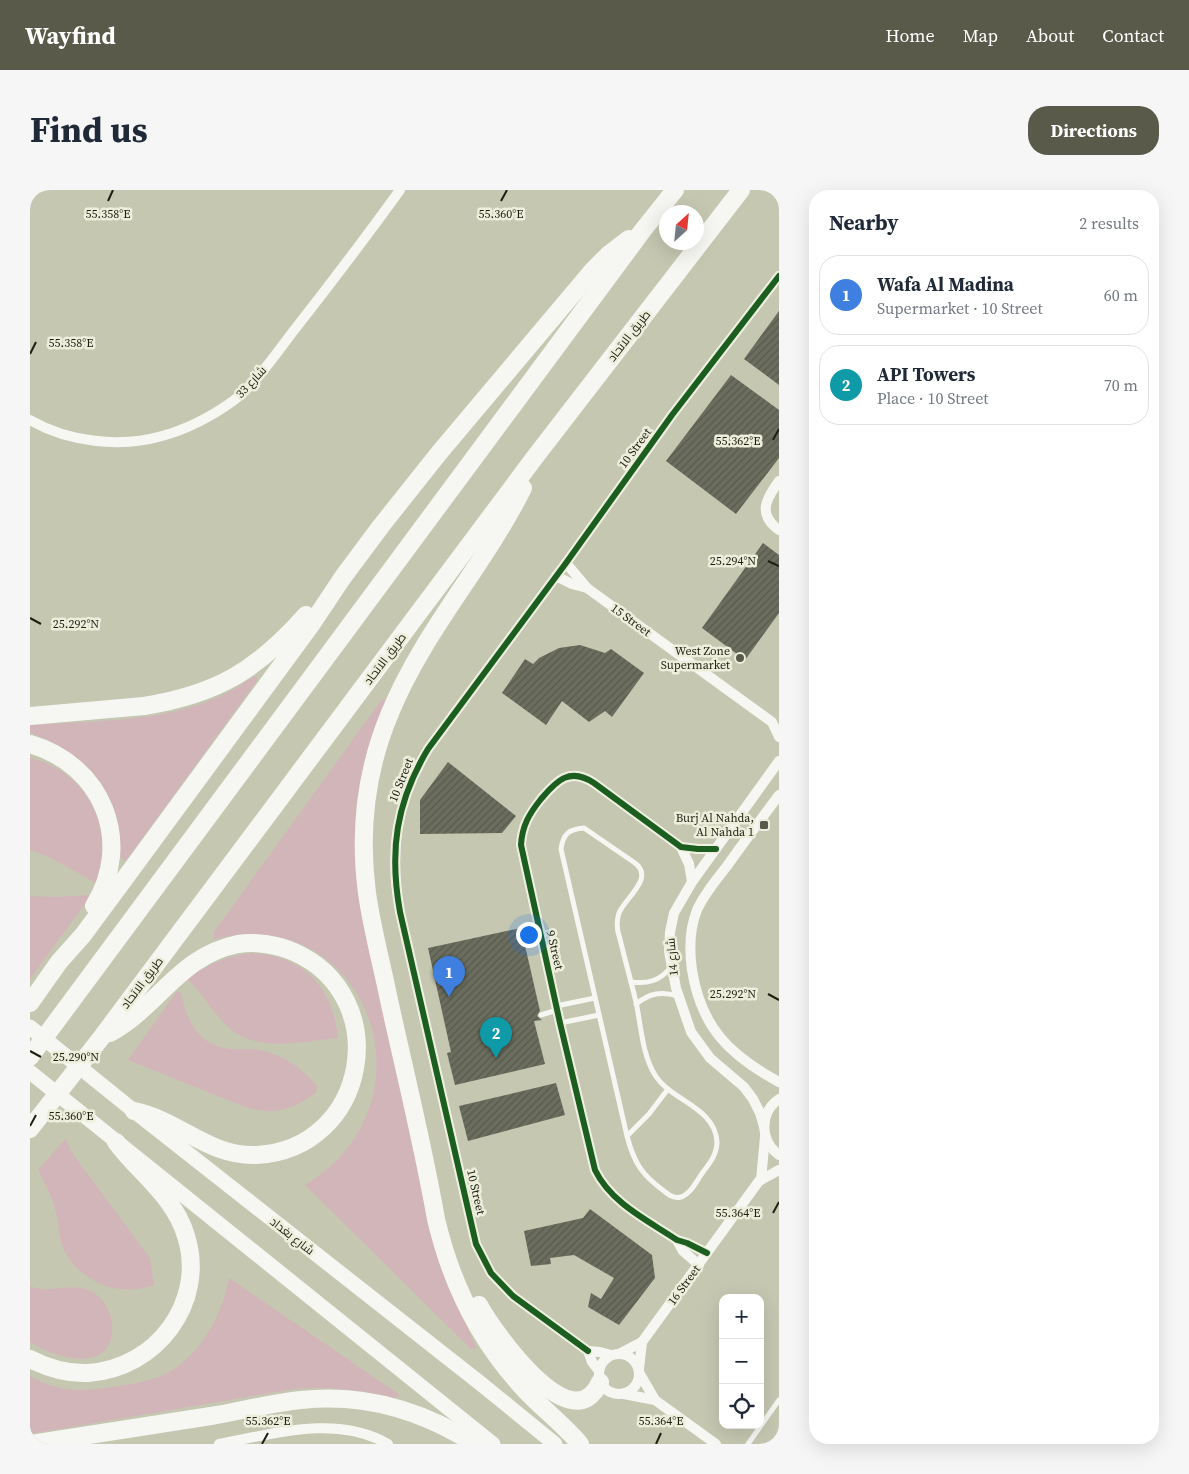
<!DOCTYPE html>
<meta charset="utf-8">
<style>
:root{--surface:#fff;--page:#f6f6f7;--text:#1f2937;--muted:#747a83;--line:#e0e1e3;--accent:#595a49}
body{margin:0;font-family:"Source Serif 4",Cairo,serif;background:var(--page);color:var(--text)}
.controls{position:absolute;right:15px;bottom:15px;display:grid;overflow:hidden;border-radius:10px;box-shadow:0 5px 20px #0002}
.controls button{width:45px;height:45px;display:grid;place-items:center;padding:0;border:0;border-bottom:1px solid var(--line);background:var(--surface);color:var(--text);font:25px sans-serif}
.compass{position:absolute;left:629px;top:15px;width:45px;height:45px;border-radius:50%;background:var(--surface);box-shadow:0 5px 20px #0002;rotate:27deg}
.you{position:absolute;left:498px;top:744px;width:18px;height:18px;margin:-12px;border:4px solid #fff;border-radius:50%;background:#1a73e8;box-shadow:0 0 0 8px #1a73e833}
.badge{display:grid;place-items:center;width:32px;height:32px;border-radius:50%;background:var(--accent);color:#fff;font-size:16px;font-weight:700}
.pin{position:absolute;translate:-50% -41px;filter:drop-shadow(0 1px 2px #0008)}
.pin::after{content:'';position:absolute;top:26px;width:18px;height:15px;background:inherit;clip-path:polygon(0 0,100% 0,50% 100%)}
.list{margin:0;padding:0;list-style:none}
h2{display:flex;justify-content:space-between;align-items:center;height:65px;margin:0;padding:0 20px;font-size:21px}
h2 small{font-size:16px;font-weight:400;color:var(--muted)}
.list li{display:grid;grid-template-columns:32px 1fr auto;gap:15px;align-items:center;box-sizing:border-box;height:80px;margin:0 10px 10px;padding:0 10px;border:1px solid var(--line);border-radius:20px}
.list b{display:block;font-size:19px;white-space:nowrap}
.list p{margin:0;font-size:16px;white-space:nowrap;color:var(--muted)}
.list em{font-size:16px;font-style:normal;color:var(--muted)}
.icon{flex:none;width:28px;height:28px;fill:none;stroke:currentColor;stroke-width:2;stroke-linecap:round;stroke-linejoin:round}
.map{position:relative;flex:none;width:749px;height:1254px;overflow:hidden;border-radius:20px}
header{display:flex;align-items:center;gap:30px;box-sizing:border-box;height:70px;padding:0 25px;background:var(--accent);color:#fff}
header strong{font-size:24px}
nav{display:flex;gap:28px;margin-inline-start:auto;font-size:18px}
.intro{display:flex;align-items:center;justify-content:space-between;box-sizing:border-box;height:120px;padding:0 30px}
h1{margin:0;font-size:35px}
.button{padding:12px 22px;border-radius:20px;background:var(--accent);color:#fff;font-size:18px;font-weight:700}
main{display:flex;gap:30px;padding:0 30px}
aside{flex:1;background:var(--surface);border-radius:20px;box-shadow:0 5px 20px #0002}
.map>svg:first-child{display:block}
.green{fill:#d2b5b9}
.building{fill:url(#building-hatch)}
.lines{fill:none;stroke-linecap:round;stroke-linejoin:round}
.service{stroke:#f6f7f3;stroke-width:5}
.minor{stroke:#f6f7f3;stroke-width:10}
.primary{stroke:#f6f7f3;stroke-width:15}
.motorway{stroke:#f6f7f3;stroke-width:18}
.cycleway-casing{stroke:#edeedb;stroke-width:9}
.cycleway{stroke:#1b5e20;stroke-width:6}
.ticks{fill:none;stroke:#1f1f11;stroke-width:2}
.poi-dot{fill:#595a49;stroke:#edeedb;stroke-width:2}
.labels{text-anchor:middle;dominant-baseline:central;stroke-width:5;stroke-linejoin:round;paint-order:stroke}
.street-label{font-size:12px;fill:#1f1f11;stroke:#edeedb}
.poi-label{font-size:12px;fill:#1f1f11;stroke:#edeedb;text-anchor:end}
.ticks-label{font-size:12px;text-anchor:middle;fill:#1f1f11;stroke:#edeedb;stroke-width:5;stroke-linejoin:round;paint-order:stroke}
</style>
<header>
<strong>Wayfind</strong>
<nav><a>Home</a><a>Map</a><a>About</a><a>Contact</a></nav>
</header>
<div class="intro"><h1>Find us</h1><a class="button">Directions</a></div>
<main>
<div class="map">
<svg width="749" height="1254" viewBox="0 0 749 1254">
<defs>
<pattern id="building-hatch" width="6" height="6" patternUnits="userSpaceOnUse" patternTransform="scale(1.25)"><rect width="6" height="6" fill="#6b6e5e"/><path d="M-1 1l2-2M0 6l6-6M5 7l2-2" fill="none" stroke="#575a4c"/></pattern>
</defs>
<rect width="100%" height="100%" fill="#c6c7b1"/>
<g class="green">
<path d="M224,486l4,3 -130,179 -3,3 -5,-4c3,-63 -32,-104 -90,-124v-8c76,-5 160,-1 224,-49z"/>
<path d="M352,509l4,2 -15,39 -11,42 -4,23v63l97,428 23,51 -4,3 -167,-165c134,-80 66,-283 -91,-246v-7z"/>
<path d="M0,568c43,10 73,46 72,91 0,12 -3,23 -6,34l-47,-26 -19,-7z"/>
<path d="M59,705l1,2 -60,82v-83l27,1z"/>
<path d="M222,763c52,3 81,34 86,85 -36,3 -81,16 -111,-12 -14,-14 -25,-32 -39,-47 19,-15 39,-23 64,-26z"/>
<path d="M147,801l4,2c7,29 16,52 50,56 9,1 18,-1 28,1 23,4 43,18 58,36l-1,7c-25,17 -41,23 -71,14l-117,-47z"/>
<path d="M35,949l10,18 75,101 4,27c-35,13 -76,-3 -91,-38 -5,-12 -4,-25 -8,-38 -3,-14 -11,-27 -17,-39z"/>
<path d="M199,1088l171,117 -5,3c-34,-8 -66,-12 -101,-9l-264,45v-58c29,16 49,16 81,11 15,-2 30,-4 45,-9 41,-15 65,-59 73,-100z"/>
<path d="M0,1096c21,10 43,-8 67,9 9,7 14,18 15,30 3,50 -56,34 -82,17z"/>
</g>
<g class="building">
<path d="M749,121v74l-35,-26z"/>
<path d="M701,185l48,35v48l-43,56 -70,-53z"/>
<path d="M733,353l16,12v58l-34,47 -43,-32z"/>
<path d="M550,455l25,8 6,-4 33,24 -32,44 -7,-6 -16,11 -27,-21 -16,24 -44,-32 23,-34 8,5 6,-6 20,-10z"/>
<path d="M418,572l68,54 -14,17 -82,1v-34z"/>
<path d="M491,738l19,83 -3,5 5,4 -8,1 11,43 -90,21 -8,-32 4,-1 -23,-104z"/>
<path d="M526,893l9,32 -97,26 -9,-35z"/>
<path d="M560,1019l62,46 3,23 -36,47 -31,-18 3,-14 10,6 13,-21 -40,-23 -24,3 1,6 -20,2 -7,-35 59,-13z"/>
</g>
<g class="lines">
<g class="service">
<path d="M554,638l51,35c20,15 -10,35 -16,50 -3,9 -2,18 1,26 5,21 11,42 16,63 5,23 6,52 19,73 16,26 60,32 62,67 0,12 -7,21 -14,30 -6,8 -12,22 -22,25 -7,2 -12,-2 -17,-6 -22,-16 -30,-28 -37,-55l-66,-287c2,-15 8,-20 23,-21z"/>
<path d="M601,792c17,2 29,-1 40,-15"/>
<path d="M606,814c14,-11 25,-13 42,-8"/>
<path d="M526,816l39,-8"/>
<path d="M511,825l16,-5"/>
<path d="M530,833l39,-8"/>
<path d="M597,946l22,-22 19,-25"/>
<path d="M718,1254l31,-44"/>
</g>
<g class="minor">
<path d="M0,230c38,22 90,28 132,16 26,-7 50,-20 71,-35 22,-16 45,-50 62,-72 36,-46 71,-92 105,-139"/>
<path d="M749,291c-13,18 -22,33 0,49"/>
<path d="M536,373l21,25 185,134 7,15"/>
<path d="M526,386l16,8 15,4"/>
<path d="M749,605c-17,23 -35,47 -52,71 -11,14 -23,28 -30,44 -8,20 -8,39 -5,60 9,57 37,85 87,112"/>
<path d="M651,657l8,17 3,18"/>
<path d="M749,909c-20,14 -19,42 0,56"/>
<path d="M734,937l-4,-14 -7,-14 -9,-12 -34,-29 -19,-26 -15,-44 -7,-37 1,-19 4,-19 18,-31 87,-121"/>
<path d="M731,990l4,-43"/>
<path d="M647,1050l6,11 16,14"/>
<path d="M677,1063l-20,-10 -10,-3c-30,-20 -66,-37 -82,-70l-35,-147 -39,-178c1,-19 8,-31 20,-46 16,-19 29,-32 53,-16l87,64 17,2h18"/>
<path d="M612,1152l117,-161 20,-11"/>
<path d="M558,1161l-75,-55 -22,-23 -15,-29 -76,-332c-11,-61 -4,-110 28,-163l138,-186 106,-148 107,-139"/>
<path d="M558,1161l4,11 7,9"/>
<path d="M558,1161l12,1 11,3"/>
<circle cx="589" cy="1184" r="20"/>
<path d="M589,1164l23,-12"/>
<path d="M609,1179l3,-27"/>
<path d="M610,1184l15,26 61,44"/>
<path d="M594,1204l31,6"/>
<path d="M189,1254c54,-10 118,-30 169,0"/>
</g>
<g class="primary">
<path d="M0,837l104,84 346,272 75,61"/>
<path d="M0,882l463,372"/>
</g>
<g class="motorway">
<path d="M493,298c-39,78 -100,144 -133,225 -24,57 -31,119 -23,180 5,36 15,72 22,107 16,73 34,145 47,219 15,64 44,123 89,171 18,19 39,35 55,54"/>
<path d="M0,526l114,-10c74,-12 113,-36 162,-91"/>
<path d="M0,554c72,21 104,97 64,162"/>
<path d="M0,813l29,-41 24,-27 37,-50 191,-260 32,-48 38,-51 58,-73 154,-183 15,-15 21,-16"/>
<path d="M80,843c50,-28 69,-77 128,-89 18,-3 40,1 56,8 101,45 74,197 -37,203 -49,2 -78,-35 -123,-44"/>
<path d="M0,867l613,-827 32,-40"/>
<path d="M0,939l71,-91 434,-581 206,-267"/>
<path d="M449,1115c16,29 94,139 121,77"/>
<path d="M0,1169c18,9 38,15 58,14 68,-4 119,-71 98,-137 -12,-40 -46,-62 -70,-94"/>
<path d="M1,1254c60,-9 120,-19 180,-28 30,-5 60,-13 90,-16 63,-7 122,11 174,44"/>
</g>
<g class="cycleway-casing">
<g id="cycleway">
<path d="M677,1063l-20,-10 -10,-3c-30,-20 -66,-37 -82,-70l-35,-147 -39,-178c1,-19 8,-31 20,-46 16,-19 29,-32 53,-16l87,64 17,2h18"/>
<path d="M558,1161l-75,-55 -22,-23 -15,-29 -76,-332c-11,-61 -4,-110 28,-163l138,-186 106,-148 107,-139"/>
</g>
</g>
<use href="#cycleway" class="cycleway"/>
</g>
<path class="ticks" d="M78,11l5,-11M471,11l6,-11M0,164l6,-12M743,250l6,-11M738,371l11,5M0,428l11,6M738,804l11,6M0,861l11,6M0,936l6,-11M743,1023l6,-11M232,1254l6,-11M626,1254l5,-11"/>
<g class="poi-dot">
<circle cx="710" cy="468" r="5"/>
<rect x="729" y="630" width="10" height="10" rx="2.5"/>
</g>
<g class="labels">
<g class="street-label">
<text transform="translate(599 146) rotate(-52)">طريق الاتحاد</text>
<text transform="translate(221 192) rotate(-47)">شارع 33</text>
<text transform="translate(605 258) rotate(-54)">10 Street</text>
<text transform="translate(601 430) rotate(36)">15 Street</text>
<text transform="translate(355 469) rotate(-53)">طريق الاتحاد</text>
<text transform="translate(371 590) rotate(-68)">10 Street</text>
<text transform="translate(525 760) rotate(77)">9 Street</text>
<text transform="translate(642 767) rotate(-95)">شارع 14</text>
<text transform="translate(112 793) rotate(-53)">طريق الاتحاد</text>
<text transform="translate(446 1002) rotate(77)">10 Street</text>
<text transform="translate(262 1046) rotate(38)">شارع بغداد</text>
<text transform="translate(654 1095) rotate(-54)">16 Street</text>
</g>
<g class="poi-label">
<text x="700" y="461">West Zone<tspan x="700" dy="14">Supermarket</tspan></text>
<text x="724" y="628">Burj Al Nahda,<tspan x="724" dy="14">Al Nahda 1</tspan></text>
</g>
</g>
<g class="ticks-label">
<text x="78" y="28">55.358°E</text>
<text x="471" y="28">55.360°E</text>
<text x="41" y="157">55.358°E</text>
<text x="708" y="255">55.362°E</text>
<text x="703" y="375">25.294°N</text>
<text x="46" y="438">25.292°N</text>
<text x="703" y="808">25.292°N</text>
<text x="46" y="871">25.290°N</text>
<text x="41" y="930">55.360°E</text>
<text x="708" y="1027">55.364°E</text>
<text x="238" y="1235">55.362°E</text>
<text x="631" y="1235">55.364°E</text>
</g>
</svg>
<div class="controls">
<button>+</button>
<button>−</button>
<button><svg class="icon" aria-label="locate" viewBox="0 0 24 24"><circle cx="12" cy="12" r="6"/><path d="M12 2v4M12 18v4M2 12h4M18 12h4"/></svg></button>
</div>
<svg class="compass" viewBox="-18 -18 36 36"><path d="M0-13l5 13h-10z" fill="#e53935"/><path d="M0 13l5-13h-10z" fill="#747a83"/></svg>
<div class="you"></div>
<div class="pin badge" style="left:419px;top:807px;background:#3f7fe0">1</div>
<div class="pin badge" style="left:466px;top:868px;background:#0f9aa8">2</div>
</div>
<aside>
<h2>Nearby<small>2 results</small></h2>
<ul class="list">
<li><span class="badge" style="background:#3f7fe0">1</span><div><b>Wafa Al Madina</b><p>Supermarket · 10 Street</p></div><em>60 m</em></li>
<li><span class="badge" style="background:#0f9aa8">2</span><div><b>API Towers</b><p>Place · 10 Street</p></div><em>70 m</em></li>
</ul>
</aside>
</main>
